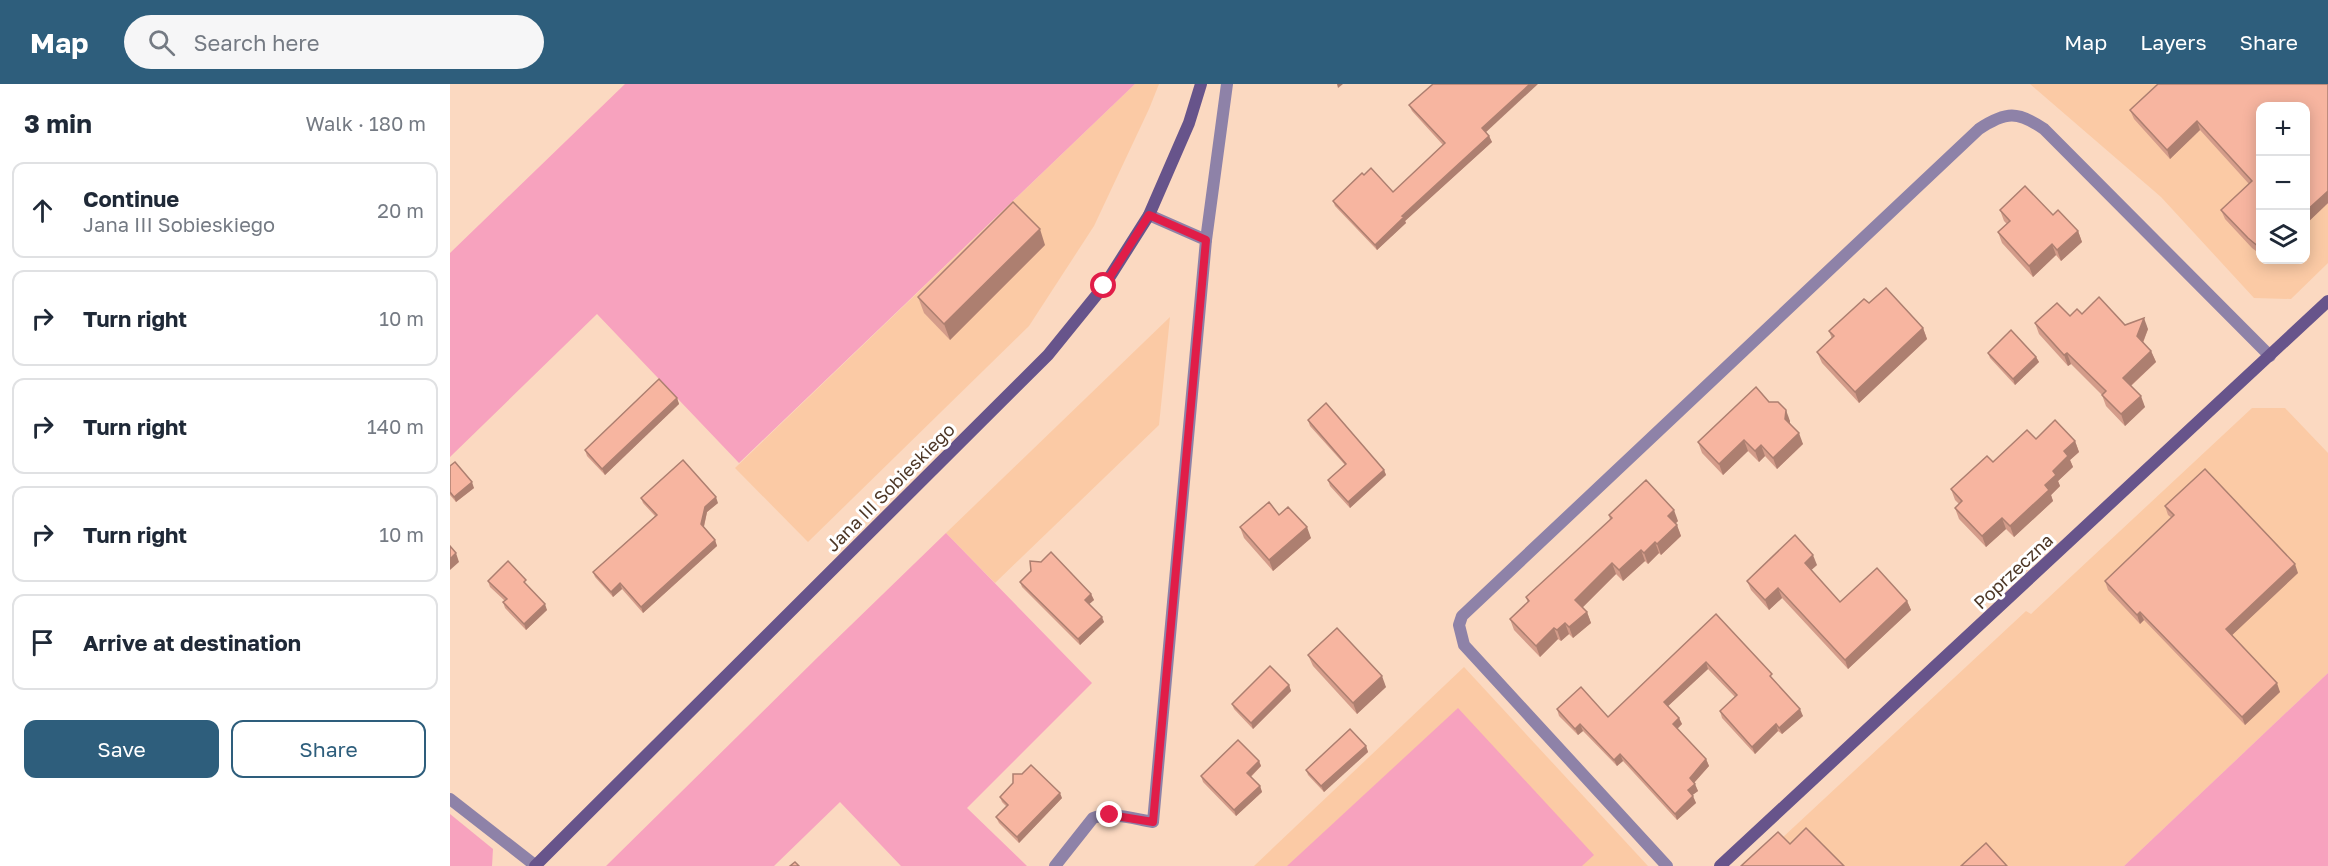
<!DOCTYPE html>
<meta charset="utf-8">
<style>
:root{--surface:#fff;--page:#f6f6f7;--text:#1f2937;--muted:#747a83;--line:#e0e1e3;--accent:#2e5e7c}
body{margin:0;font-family:"Golos Text",sans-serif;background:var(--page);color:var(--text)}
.controls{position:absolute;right:18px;top:18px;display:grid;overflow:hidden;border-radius:12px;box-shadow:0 3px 15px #0003}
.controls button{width:54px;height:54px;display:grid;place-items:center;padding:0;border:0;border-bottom:2px solid var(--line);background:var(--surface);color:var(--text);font:30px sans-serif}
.stop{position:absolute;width:18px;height:18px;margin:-14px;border:4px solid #e11d48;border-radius:50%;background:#fff}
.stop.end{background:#e11d48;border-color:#fff;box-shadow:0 2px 6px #0008}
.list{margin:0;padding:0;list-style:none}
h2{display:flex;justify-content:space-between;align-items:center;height:78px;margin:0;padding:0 24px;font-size:26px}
h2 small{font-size:20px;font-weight:400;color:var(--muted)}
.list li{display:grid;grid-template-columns:39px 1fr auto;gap:18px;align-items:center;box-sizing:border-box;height:96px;margin:0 12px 12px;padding:0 12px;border:2px solid var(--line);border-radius:12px}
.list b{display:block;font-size:22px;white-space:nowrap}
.list p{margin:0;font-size:20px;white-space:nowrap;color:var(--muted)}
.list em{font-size:20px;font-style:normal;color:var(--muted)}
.actions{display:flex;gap:12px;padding:18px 24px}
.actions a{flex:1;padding:14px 0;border:2px solid var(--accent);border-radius:12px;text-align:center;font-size:21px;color:var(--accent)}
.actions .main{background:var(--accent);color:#fff}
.icon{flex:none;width:33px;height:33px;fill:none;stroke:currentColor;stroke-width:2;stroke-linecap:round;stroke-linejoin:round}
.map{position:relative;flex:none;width:1878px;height:782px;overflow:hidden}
header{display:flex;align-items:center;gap:36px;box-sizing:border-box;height:84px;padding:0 30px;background:var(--accent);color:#fff}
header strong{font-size:28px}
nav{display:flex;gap:33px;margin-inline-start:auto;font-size:21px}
.search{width:420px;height:54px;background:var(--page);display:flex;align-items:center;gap:15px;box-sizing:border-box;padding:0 21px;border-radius:33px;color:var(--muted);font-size:22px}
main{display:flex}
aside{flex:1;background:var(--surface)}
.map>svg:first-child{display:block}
.built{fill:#fbcaa5;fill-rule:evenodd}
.green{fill:#f7a2be}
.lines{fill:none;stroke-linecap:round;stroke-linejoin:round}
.street{stroke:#8e82a8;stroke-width:12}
.secondary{stroke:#67548b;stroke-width:12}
.wall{fill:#d49c8a}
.shaded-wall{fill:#ad7f70}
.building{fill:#f7b5a0;stroke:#ad7f70;stroke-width:1.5}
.route{stroke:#e11d48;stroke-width:8}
.labels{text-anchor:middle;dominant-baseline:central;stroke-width:6;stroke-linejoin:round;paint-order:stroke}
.street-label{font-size:18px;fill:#4d3726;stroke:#fff}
</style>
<header>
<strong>Map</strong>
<div class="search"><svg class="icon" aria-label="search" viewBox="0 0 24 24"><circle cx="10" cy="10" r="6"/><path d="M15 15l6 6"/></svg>Search here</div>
<nav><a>Map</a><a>Layers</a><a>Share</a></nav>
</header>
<main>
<aside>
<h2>3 min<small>Walk · 180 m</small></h2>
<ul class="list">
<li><svg class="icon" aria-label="ahead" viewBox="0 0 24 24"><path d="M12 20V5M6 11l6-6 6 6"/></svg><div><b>Continue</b><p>Jana III Sobieskiego</p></div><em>20 m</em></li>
<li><svg class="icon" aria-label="right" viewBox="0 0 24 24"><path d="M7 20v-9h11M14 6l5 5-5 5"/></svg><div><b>Turn right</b></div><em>10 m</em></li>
<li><svg class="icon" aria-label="right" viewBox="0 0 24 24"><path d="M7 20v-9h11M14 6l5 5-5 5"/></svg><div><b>Turn right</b></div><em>140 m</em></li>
<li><svg class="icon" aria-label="right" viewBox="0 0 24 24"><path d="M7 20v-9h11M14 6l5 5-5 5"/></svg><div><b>Turn right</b></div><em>10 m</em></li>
<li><svg class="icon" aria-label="arrive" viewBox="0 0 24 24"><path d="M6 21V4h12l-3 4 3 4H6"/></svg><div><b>Arrive at destination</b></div></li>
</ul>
<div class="actions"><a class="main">Save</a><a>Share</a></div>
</aside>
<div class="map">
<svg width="1878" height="782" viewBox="0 0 1878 782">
<rect width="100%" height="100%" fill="#fbd9c1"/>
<g class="built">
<path d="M685,0h24l-10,25 -55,117 -65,100 -221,216 -73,-74z"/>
<path d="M1580,0h298v179l-37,36 -37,-1 -93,-101zM1810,22h46v154h-46z"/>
<path d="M720,233l-11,108 -164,158 -49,-50z"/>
<path d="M1802,324h33l43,45v220l-204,193h-372l274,-255 5,3z"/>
<path d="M1014,583l184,199h-394z"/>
</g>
<g class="green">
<path d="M175,0h510l-396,379 -142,-149 -147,143v-204z"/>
<path d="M496,449l146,150 -125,125 60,58h-126l-61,-64 -66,64h-168l213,-210z"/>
<path d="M1878,589v193h-204z"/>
<path d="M1008,624l136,147 -12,11h-295z"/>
<path d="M0,730l43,35 -1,17h-42z"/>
</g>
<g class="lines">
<g class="street">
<path d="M756,156l21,-156"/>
<path d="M0,715l86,67"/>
<path d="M605,782l38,-48c18,-7 41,1 60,4l53,-582 -57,-25"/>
<path d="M1217,782l-203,-221 -5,-20 3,-9 517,-487c27,-18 39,-18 65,0l226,227"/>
</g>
<g class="secondary">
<path d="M85,782l513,-511 56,-69 45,-71 40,-92 12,-39"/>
<path d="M1270,782l608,-565"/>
</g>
</g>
<g class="wall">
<path d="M1878,0v119l-22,21v-118h-46v148l-8,-6 -27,-29 -4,-9 28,-26 -49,-54 -30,29 -36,-40 -4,-9z"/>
<path d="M959,21l76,27 4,4 3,6 -87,79 1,2 -29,27 -42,-44 -2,-5 60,-9 50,-47 -31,-34z"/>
<path d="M1550,126l53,5 25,16 4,11 -21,19 -5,-6 -23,22 -31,-34 -4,-11 9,-8 -3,-3z"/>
<path d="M595,161l-95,95 -26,-27 -6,-16z"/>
<path d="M1419,219l54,25 4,11 -68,64 -37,-40 -5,-11 15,-13 -3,-8z"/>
<path d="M1632,230l43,11 23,4 -5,14 8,8 5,11 -25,24 14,21 -20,19 -19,-20 -4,-11 -31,-31 -3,2 -29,-32 -4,-11z"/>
<path d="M1538,269l48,4 3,5 -24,23 -25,-27z"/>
<path d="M227,314l2,6 -74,71 -18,-19 -2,-6z"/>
<path d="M1319,318l21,19v2l13,21 -26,25 -12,-13 -6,6 -11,-11 -25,24 -21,-22 -4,-11z"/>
<path d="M858,336l76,50 2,5 -36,33 -20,-22 -2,-6 17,-15 -35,-39z"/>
<path d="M1625,357l4,11 -9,8 3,7 -15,14 2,5 -9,9 2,6 -39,36 -8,-8 -20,18 -27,-28 -4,-11 4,-4 -4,-4 -4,-11 42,-27z"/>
<path d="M0,382l24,22 -18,14 -6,-7z"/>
<path d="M191,414l77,5 -11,9 -3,15 11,13 2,6 -74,67 -21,-24 -9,8 -18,-20 -2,-5 62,-56 -12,-13z"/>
<path d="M1715,422l133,67 -66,62 48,57 -35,33 -101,-105 -4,4 -32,-34 -3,-9 67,-63 -4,-3z"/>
<path d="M829,431l32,23 -38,33 -29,-33 -4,-11z"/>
<path d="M1159,431l69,6 -2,2 5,13 -20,19 -2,-2 -11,11 -3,-3 -22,20 -7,-7 -34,34 5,4 4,11 -18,15 -4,-4 -8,7 -3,-2 -18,18 -26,-27 -4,-11 18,-16 -2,-6 84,-77z"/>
<path d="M1367,481l-6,5 29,32 67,-1 4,9 -63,59 -66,-71 -13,12 -18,-20 -4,-9z"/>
<path d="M38,497l40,5 19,24 -21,20 -21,-22 -2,-6 2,-1 -15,-14z"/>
<path d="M570,498l71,12 3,6 -5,4 15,18 -24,23 -58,-58z"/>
<path d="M1266,530l59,67 28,35 -21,18 -4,-3 -23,23 -33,-36 -2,-7 15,-14 -27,-28 -40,37 11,12 3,6 -5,5 29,30 3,7 -15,17 4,8 -6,4 4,8 -19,17 -54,-59 -6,5 -34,-35 -5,4 -19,-19 -2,-7 51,8z"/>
<path d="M858,571l78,32 -29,27 -44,-48z"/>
<path d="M839,601l2,6 -38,38 -19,-20 -2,-5z"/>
<path d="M916,662l2,6 -44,40 -16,-17 -2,-5z"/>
<path d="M809,677l2,5 -10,11 9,9 2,6 -26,24 -33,-34 -2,-6z"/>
<path d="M550,713l62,1 -43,45 -20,-20 -3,-6 11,-10 -5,-5z"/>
</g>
<g class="shaded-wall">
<path d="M887,0h6l-5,4z"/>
<path d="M1080,0h8l-54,50 -2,-6z"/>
<path d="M1747,37l3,9 -30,29 -3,-9z"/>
<path d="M1039,52l3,6 -87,79 1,2 -29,27 -2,-5 27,-29z"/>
<path d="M1878,107v12l-22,21v-13z"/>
<path d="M590,145l5,16 -95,95 -6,-16z"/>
<path d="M1628,147l4,11 -21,19 -4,-11z"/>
<path d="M1602,160l4,11 -23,22 -4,-11z"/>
<path d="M1694,234l4,11 -7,18 -4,-11z"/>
<path d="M1473,244l4,11 -68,64 -4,-11z"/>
<path d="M1701,267l5,11 -29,27 -4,-11z"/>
<path d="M1617,269l4,11 -3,2 -4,-11z"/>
<path d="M1586,273l3,5 -24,23 -2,-6z"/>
<path d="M1691,312l4,11 -20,19 -4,-12z"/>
<path d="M227,314l2,6 -74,71 -3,-6z"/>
<path d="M1336,326l4,11 -1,9 -4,-11z"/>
<path d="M1349,349l4,11 -26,25 -4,-11z"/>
<path d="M1294,356l4,11 -25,24 -4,-11z"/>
<path d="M1625,357l4,11 -9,8 3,7 -15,14 2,5 -9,9 2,6 -39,36 -4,-11 35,-41 19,-34z"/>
<path d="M1311,361l4,11 -6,6 -4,-11z"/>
<path d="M934,386l2,5 -36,33 -2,-6z"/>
<path d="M22,398l2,6 -18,14 -2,-5z"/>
<path d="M266,413l2,6 -11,9 -4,18 -2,-6 4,-17z"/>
<path d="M1224,426l4,11 -6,6 -4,-11z"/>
<path d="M1552,434l4,11 -20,18 -4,-11z"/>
<path d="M1227,441l4,11 -20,19 -4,-11z"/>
<path d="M857,443l4,11 -38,33 -4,-11z"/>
<path d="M265,456l2,6 -74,67 -2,-6z"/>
<path d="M1205,458l4,11 -11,11 -4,-11z"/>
<path d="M1191,466l4,11 -22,20 -4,-11z"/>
<path d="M6,469l3,9 -9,8v-11z"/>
<path d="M1363,471l4,10 -9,8 -3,-10z"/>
<path d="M1162,479l4,11 -37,37 -4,-11z"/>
<path d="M1845,480l3,9 -69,65 -3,-9z"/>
<path d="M170,499l2,6 -9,8 -2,-5z"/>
<path d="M1328,504l4,10 -13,12 -4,-10z"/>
<path d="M641,510l3,6 -7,6 -2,-6z"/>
<path d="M1457,517l4,9 -63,59 -3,-9z"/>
<path d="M95,520l2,6 -21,20 -2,-6z"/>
<path d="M1137,528l4,11 -18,15 -4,-11z"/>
<path d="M1690,528l4,8 -4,4 -3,-9z"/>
<path d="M652,533l2,5 -24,23 -2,-6z"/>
<path d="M1115,539l4,11 -8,7 -4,-11z"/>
<path d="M1104,544l4,11 -18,18 -4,-11z"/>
<path d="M1256,578l2,7 -42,39 -2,-6z"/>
<path d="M932,592l4,11 -29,27 -4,-11z"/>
<path d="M1827,599l3,9 -35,33 -3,-8z"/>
<path d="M839,601l2,6 -38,38 -2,-6z"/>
<path d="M1350,625l3,7 -21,18 -3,-6z"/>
<path d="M1229,634l3,6 -7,7 -2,-7z"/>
<path d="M1130,640l3,7 -5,4 -3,-6z"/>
<path d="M1326,640l2,7 -23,23 -3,-7z"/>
<path d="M916,662l2,6 -44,40 -3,-6z"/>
<path d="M1170,670l3,7 -6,5 -3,-6z"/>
<path d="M1256,675l3,7 -17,19 -2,-7z"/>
<path d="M809,677l2,5 -12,12 -2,-5z"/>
<path d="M1245,700l3,7 -8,6 -2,-7z"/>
<path d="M810,702l2,6 -26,24 -2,-6z"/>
<path d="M610,709l2,5 -43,45 -2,-6z"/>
<path d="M1243,712l3,7 -19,17 -2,-6z"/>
</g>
<g class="building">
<path d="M983,0h97l-48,44 7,8 -87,80 2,1 -29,28 -42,-44 29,-28 2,2 7,-7 22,24 52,-49 -36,-38z"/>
<path d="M1708,0h170v107l-22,20v-105h-46v142l-12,-10 -27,-28 31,-29 -55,-60 -30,29 -37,-40z"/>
<path d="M1575,102l28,29 5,-5 20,21 -21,19 -5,-6 -23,22 -31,-34 12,-11 -10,-11z"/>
<path d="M563,118l27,27 -96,95 -26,-27z"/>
<path d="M1436,204l37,40 -68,64 -38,-40 17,-16 -5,-5 35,-32 5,4z"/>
<path d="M1649,213l26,28 19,-7 -7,18 14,15 -28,27 18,18 -20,18 -19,-19 4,-4 -39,-38 -3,2 -29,-32 22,-20 13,13 7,-7 5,5z"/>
<path d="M1561,246l25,27 -23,22 -25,-26z"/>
<path d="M209,295l18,19 -75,71 -17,-19z"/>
<path d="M1306,303l13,15h9l8,8 -1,9 14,14 -26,25 -12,-13 -6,6 -11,-11 -25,24 -21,-22z"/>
<path d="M876,319l58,67 -36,32 -20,-22 18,-16 -38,-44z"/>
<path d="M1605,336l20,21 -11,10 4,5 -15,15 3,4 -11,10 4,5 -39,36 -8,-8 -20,18 -27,-28 7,-7 -11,-12 36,-33 6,6 34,-32 9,9z"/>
<path d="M233,376l33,37 -11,10 -4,17 14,16 -74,67 -21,-24 -9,9 -18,-20 64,-57 -16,-17z"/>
<path d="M5,378l17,20 -18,15 -4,-5v-26z"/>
<path d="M1755,385l90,95 -69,65 51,54 -35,34 -102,-105 -3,3 -32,-34 69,-66 -9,-9z"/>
<path d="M1196,396l28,30 -6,6 9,9 -20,19 -2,-2 -11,11 -3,-3 -22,20 -7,-7 -37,37 12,12 -18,15 -4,-4 -8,7 -3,-2 -18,18 -26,-27 19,-18 -3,-4 86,-79 -3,-3z"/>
<path d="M819,418l10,13 9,-8 19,20 -38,33 -29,-33z"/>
<path d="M1345,451l18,20 -8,8 35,39 37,-34 30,33 -62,59 -67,-72 -13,12 -18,-19z"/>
<path d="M0,462l6,7 -6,6z"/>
<path d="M601,468l40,42 -6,6 17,17 -24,22 -58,-57 11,-11 -1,-10 11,1z"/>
<path d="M58,477l18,19 -2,2 21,22 -21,20 -21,-22 4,-3 -19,-18z"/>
<path d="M1266,530l56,60 -2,2 30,33 -21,19 -3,-4 -24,23 -32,-36 17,-16 -31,-33 -42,40 15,16 -6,6 33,35 -16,19 5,6 -7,6 5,6 -18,18 -55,-60 -6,6 -34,-36 -5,5 -18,-20 24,-22 27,30z"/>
<path d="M887,544l45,48 -29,27 -45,-48z"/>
<path d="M820,582l19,19 -38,38 -19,-19z"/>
<path d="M900,645l16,17 -45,40 -15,-16z"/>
<path d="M788,656l21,21 -12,12 13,13 -26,24 -33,-34z"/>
<path d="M581,681l29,28 -43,44 -21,-20 12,-12 -8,-8 13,-14v-9h9z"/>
<path d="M1356,744l38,38h-103l37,-34 12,12z"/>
<path d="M1536,759l21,23h-46z"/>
<path d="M345,778l4,4h-9z"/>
</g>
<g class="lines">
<path class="route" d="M654,202l45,-71 57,25 -53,582 -43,-7"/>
</g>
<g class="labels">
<g class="street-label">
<text transform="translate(440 403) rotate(-45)">Jana III Sobieskiego</text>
<text transform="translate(1563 487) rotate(-43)">Poprzeczna</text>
</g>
</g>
</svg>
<div class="controls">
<button>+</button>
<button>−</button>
<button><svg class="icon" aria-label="layers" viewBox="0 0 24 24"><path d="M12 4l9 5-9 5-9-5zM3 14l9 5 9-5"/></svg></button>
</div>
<div class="stop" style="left:654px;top:202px"></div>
<div class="stop end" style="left:660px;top:731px"></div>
</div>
</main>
